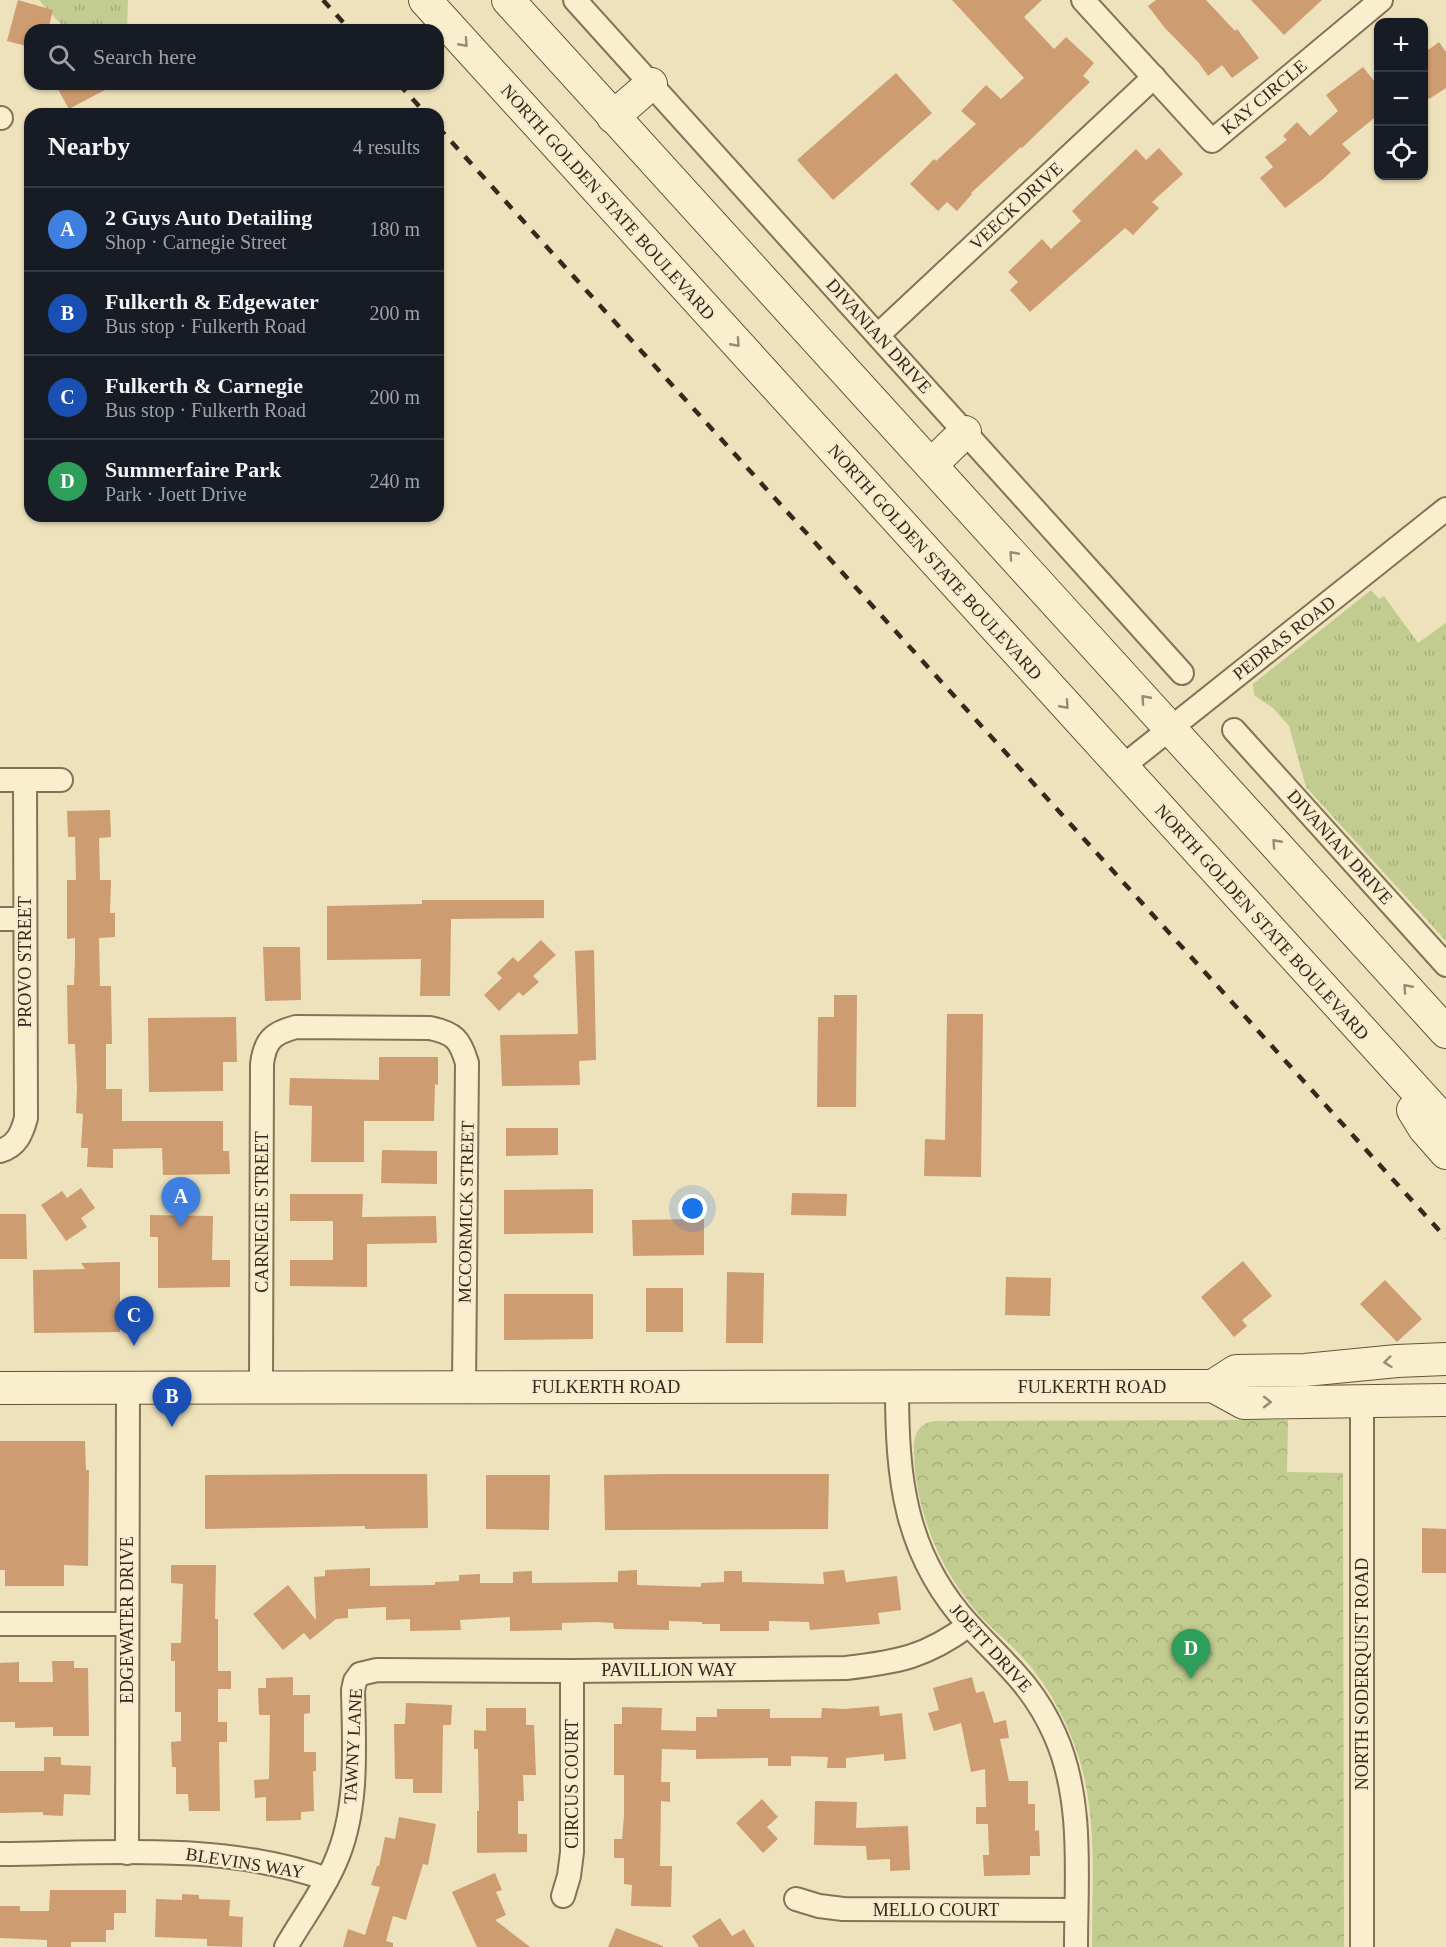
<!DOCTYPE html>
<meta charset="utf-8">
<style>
:root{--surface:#171b24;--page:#242831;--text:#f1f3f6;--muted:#9ea1a6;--line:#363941;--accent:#0f766e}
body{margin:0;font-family:"Times New Roman",serif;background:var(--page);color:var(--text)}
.controls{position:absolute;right:18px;top:18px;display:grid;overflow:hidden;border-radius:12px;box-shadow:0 2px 4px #0004}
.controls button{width:54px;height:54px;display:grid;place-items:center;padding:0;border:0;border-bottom:2px solid var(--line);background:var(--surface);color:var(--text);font:30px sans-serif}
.you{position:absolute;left:693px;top:1209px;width:21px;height:21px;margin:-15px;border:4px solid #fff;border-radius:50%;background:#1a73e8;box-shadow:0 0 0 9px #1a73e833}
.badge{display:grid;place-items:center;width:39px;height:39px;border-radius:50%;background:var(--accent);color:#fff;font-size:20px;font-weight:700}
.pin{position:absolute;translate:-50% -50px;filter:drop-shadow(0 2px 3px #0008)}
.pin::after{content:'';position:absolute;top:32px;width:21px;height:18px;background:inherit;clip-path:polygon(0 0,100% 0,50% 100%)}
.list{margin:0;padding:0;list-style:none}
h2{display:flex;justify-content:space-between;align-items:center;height:78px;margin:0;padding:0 24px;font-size:26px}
h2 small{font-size:20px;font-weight:400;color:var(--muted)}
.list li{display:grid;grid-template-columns:39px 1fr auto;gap:18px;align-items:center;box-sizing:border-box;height:84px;padding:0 24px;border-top:2px solid var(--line)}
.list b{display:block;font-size:22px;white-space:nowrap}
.list p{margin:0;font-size:20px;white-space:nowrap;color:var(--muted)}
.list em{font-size:20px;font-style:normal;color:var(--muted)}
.icon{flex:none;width:33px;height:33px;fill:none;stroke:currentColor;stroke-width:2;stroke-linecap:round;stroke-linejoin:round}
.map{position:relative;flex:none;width:1446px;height:1947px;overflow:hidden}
.search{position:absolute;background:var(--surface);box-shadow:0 2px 4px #0004;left:24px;top:24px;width:420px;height:66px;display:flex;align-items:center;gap:15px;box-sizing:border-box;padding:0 21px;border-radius:18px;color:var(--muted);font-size:22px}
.panel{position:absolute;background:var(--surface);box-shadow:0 2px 4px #0004;left:24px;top:108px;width:420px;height:414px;border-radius:18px}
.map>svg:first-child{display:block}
.grass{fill:url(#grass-tufts)}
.park{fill:url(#park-crowns)}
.building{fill:#cd9c71}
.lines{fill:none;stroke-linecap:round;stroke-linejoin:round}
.street-casing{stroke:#867256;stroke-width:26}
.secondary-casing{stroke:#675239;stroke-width:34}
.street{stroke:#f9efcf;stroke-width:22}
.secondary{stroke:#f9efcf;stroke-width:32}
.rail{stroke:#35291b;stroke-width:4.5;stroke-dasharray:10 10;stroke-linecap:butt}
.oneway{stroke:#978c75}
.labels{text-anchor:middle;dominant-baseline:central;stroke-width:4.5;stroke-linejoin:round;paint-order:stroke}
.street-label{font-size:18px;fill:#35291b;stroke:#f6ebcc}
</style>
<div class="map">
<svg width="1446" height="1947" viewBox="0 0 1446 1947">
<defs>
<pattern id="grass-tufts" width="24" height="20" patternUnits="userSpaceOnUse" patternTransform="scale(1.5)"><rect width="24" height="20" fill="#c2cc91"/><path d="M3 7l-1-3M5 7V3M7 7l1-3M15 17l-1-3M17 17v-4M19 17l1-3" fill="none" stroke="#a7af7c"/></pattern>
<pattern id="park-crowns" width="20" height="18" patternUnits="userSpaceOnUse" patternTransform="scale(1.5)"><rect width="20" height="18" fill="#c2cc91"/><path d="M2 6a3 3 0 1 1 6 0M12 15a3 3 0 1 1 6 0" fill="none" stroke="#a7af7c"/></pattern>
</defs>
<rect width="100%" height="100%" fill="#eee2bc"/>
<g class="grass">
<path d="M39,0h89l-1,30h-61z"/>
<path d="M1371,590l8,9 5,-3 34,47 28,-20v318l-140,-154 -17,-61 -15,-17 -20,-14 -1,-11z"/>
</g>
<path class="park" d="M1288,1420l-1,52 56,1 1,474h-252c0,-68 7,-141 -19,-206 -11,-29 -28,-59 -49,-82 -15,-17 -33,-30 -48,-48 -37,-43 -60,-100 -62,-157 -1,-16 2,-31 21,-33z"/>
<g class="building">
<path d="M18,0l35,10 -5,20h-18v17l-23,-6z"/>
<path d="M952,0h90l-18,17 30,32 12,-12 28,26 -11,13 7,6 -68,66 -1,-1 -50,46 1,1 -15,17 -10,-9 -9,9 -28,-27 24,-25 2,2 40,-37 -15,-13 25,-26 15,14 23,-21z"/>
<path d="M1156,0h50l29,31 2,-2 22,29 -27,20 -10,-13 -14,11 -9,-13 -34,-35 -17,-22z"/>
<path d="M1251,0h71l-38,35z"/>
<path d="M1439,42l7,10v36l-17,11 -5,-8v-38z"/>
<path d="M1363,67l15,19v29l-36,29 9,9 -28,26 -38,29 -25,-30 13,-11 -8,-10 22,-17 -4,-4 14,-14 13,14 28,-25 -12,-16z"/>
<path d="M896,73l36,40 -99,87 -36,-40z"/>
<path d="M55,84h61l-47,25z"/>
<path d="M1159,148l24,26 -31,28 7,6 -26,27 -8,-7 -95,84 -20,-22 8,-8 -10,-10 34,-33 9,10 30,-28 -9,-10 64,-62 10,11z"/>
<path d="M110,810l1,27 -12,1 1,42h11l-1,33h5v24l-16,1 1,48h11l1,58h-6v45h16v32h101v30h6l1,23 -67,1 -1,-27 -49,1v19l-26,-1 1,-19h-7l2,-34 -7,-1 1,-25 -2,-44h-7l-1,-59h7l1,-28v-19l-8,1v-59h9l-1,-43h-7l-1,-26z"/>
<path d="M422,900h122v18l-93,1 -1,77h-30l1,-37 -94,1v-54l95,-2z"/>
<path d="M541,940l15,15 -23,21 6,6 -16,14 -4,-4 -20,19 -15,-16 18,-17 -5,-5 16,-16 5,5z"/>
<path d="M263,947h37l1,53 -36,1z"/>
<path d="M594,950l2,110 -17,1 1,24 -78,1 -2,-51 78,-1 -3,-83z"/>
<path d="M834,995h23l-1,112h-39l1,-90h16z"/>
<path d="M947,1014h36l-2,163 -57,-1 1,-37 20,1z"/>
<path d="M236,1017l1,45h-14v29l-74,1 -1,-74z"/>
<path d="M379,1057h59v28l-3,-1 -1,37h-70v41h-53l1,-56 -23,-1 1,-27 89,2z"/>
<path d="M506,1128h52v27l-52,1z"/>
<path d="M382,1150l55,1v33l-56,-1z"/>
<path d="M81,1188l14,20 -14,10 6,9 -21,14 -25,-36 21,-14 5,7z"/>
<path d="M593,1189v44l-89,1v-44z"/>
<path d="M792,1193l55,1 -1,22 -55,-1z"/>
<path d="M290,1194h73l-1,23 74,-1 1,27 -70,1v43l-77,-1v-26h43v-39h-43z"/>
<path d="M0,1214h26l1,45h-27z"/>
<path d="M150,1215l63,1 -1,44h18v27l-72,1v-51h-8z"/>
<path d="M704,1219v36l-71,1 -1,-36z"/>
<path d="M1243,1261l29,35 -30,24 5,6 -13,11 -33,-40z"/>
<path d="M120,1262v70l-86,1 -1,-63 52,-1 -4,-6z"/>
<path d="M727,1272l37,1 -1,70h-37z"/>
<path d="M1006,1277l45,1 -1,38 -45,-1z"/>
<path d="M1385,1280l37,39 -25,23 -37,-38z"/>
<rect x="646" y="1288" width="37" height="44"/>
<path d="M504,1294h89v45l-89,1z"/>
<path d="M0,1441h85l1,29h3l-1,96 -24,-1v21h-59v-16h-5z"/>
<path d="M348,1474h79l1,54 -63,1v-3l-160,3v-54z"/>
<path d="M666,1474h163l-1,55 -223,1 -1,-55z"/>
<path d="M486,1475h64l-1,55 -63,-1z"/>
<path d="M1422,1528l24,1v44h-24z"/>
<path d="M171,1565h45l-1,54h3v52h13v18h-13v33h9v20h-8l1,69h-31l-1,-17h-12v-27h-4l-1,-25 10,-1v-29h-6v-51h-4v-18h10l2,-59 -12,-1z"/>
<path d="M370,1568v18l65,-1v-3l24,-1v-6l21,-1v9h33v-11l19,-1v12l86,-1v-11l19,-1v15l64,2v-4l23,-1v-11h18v11l82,2 -1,-12 21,-2 2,12 51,-6 4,34 -23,3 2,11 -70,6 -1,-8 -40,-1v10h-49v-7h-18v-2l-33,-1v9l-55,-1 -1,-6 -15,-1 -36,1v7l-52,1v-14l-50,3 1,10 -51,1v-12l-24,1v-13l-38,2v9l-12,1 -26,21 -6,-7 -21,17 -30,-36 35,-29 28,35 -2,-43 11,-1v-6z"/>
<path d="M52,1661h22v7h14l1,68h-36v-9l-38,1v-6h-15v-59l19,-1v20h34z"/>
<path d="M293,1677v18h17v18l-6,1v38h12v19h-3l1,40 -13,1v8l-35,1v-24l-11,1 -1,-18 15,-1 1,-64h-11l-1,-27h8v-10z"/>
<path d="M972,1677l4,16 8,-2 10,32 12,-3 3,18 -9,1 9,42h19v23h7v27l4,-1 1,26h-10v19l-46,1 -1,-21h6l-1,-31h-12v-17h10l-1,-38 -14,3 -10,-49 -27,8 -6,-18 11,-3 -6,-22z"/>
<path d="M406,1703l46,2 -1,20h-8l-1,68h-29v-14h-18l-1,-55h11z"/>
<path d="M879,1706l1,10 22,-3 4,46 -22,2v-7l-38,4v10h-19l1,-11 -37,-1v10h-23v-8l-72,1v-9l-34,-1 -1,33h9v20l-9,-1 -1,65h12l-1,41 -40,-1 1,-21 -8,-1v-26h-10v-19h8l2,-23v-41h-10v-51h8v-17l40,1 -1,22 35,1v-14h21v-8h53v9h51l1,-10 23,1z"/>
<path d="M486,1708h40v17h8l2,50h-13l1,26h-6v33h9v18l-50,1v-42h2l-1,-62h-4v-19l12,1z"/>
<path d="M44,1757h17v8l30,1 -1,29 -26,-1 -1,22 -20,-1v-3l-43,1v-42h44z"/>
<path d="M762,1799l16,18 -11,10 11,12 -15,14 -27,-30z"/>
<path d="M815,1801l42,1 -1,26 52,-2 2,44 -20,1v-12l-23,1 -1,-14 -52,-1z"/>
<path d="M399,1817l37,7 -8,41 -5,-1 -17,56 -13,-4 -7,25 7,2v4h-50l5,-18 17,6 15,-48 -9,-2 6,-19h2l6,-29 10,2z"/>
<path d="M495,1873l7,17 -6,2 10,23 -11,5 35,27h-53l-25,-55z"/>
<path d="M50,1890h76v23h-12v17h-8v12h-35v5h-24v-7l-47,-2v-32h20v5h29z"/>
<path d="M182,1894l17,1v4l31,1 -1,16 14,1 -1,30 -35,-1v-7l-52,-2 1,-38 26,1z"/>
<path d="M720,1918l12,18 12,-7 11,18h-56l-7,-11z"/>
<path d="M616,1928l47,18v1h-55z"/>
</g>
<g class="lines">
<g class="street-casing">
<g id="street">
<path d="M575,0l607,673"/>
<path d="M1083,0l129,141 169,-141"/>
<path d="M0,118h1"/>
<path d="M878,335l276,-258"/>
<path d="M1234,730l212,235"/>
<path d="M1122,767l324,-258"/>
<path d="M0,780h61"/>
<path d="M0,919h25"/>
<path d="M0,1151c17,-5 22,-18 26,-33l-1,-338"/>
<path d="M897,1387c0,91 7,167 72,238 35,38 64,60 86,110 29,65 21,143 21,212"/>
<path d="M261,1388l1,-324c3,-24 11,-31 34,-37l134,1c24,5 30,11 37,35l-3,324"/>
<path d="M0,1624h127"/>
<path d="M127,1853l1,-465"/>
<path d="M0,1854c109,-1 223,-12 327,25"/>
<path d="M563,1896l6,-20 3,-24v-181"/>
<path d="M796,1899l23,7 24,3 233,1"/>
<path d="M286,1947c16,-28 36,-54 49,-84 24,-53 19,-116 18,-173l2,-9 5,-7 17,-4 195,1 274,-3c52,-6 80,-11 123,-43"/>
<path d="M1362,1947v-545"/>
</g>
</g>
<g class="secondary-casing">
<g id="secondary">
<path d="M425,0l1021,1123"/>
<path d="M508,0l938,1032"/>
<path d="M613,117l38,-33"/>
<path d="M931,465l34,-33"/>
<path d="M1413,1110l11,18 22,25"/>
<path d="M1213,1386l23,-15 69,-1 92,-9 49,-2"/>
<path d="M0,1388l1213,-2 31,17 202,-3"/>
</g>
</g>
<use href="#street" class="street"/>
<use href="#secondary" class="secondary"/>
<g class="rail">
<path d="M323,0l27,30"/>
<path d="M399,84l27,30"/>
<path d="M438,127l1008,1111"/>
</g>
</g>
<defs><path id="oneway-chevron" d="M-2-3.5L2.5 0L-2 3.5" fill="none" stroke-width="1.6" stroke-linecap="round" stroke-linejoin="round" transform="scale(1.5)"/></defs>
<g class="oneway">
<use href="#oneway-chevron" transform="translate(464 43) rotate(48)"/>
<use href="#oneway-chevron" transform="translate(736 343) rotate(48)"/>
<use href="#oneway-chevron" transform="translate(1013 555) rotate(-132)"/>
<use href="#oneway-chevron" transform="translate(1145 699) rotate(-132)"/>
<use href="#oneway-chevron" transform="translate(1065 705) rotate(48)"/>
<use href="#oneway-chevron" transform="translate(1276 843) rotate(-132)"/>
<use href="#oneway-chevron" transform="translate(1407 988) rotate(-132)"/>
<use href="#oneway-chevron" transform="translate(1388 1362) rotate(174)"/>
<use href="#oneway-chevron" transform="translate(1267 1402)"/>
</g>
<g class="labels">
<g class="street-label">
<text transform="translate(1264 97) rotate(-40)">KAY CIRCLE</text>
<text transform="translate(608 202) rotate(48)">NORTH GOLDEN STATE BOULEVARD</text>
<text transform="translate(1016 206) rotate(-43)">VEECK DRIVE</text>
<text transform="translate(879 336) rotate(48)">DIVANIAN DRIVE</text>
<text transform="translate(935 562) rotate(48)">NORTH GOLDEN STATE BOULEVARD</text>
<text transform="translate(1284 638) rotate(-38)">PEDRAS ROAD</text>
<text transform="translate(1340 847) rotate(48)">DIVANIAN DRIVE</text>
<text transform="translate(1262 922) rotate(48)">NORTH GOLDEN STATE BOULEVARD</text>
<text transform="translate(25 962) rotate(-90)">PROVO STREET</text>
<text transform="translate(262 1212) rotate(-90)">CARNEGIE STREET</text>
<text transform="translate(466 1212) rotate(-89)">MCCORMICK STREET</text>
<text x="606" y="1387">FULKERTH ROAD</text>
<text x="1092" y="1387">FULKERTH ROAD</text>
<text transform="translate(127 1620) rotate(-90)">EDGEWATER DRIVE</text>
<text transform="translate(991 1648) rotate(48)">JOETT DRIVE</text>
<text x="669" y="1670">PAVILLION WAY</text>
<text transform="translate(1362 1674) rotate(-90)">NORTH SODERQUIST ROAD</text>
<text transform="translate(353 1746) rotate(-87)">TAWNY LANE</text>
<text transform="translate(572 1784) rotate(-90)">CIRCUS COURT</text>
<text transform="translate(245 1863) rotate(9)">BLEVINS WAY</text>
<text x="936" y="1910">MELLO COURT</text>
</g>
</g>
</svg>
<div class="controls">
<button>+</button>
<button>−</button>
<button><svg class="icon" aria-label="locate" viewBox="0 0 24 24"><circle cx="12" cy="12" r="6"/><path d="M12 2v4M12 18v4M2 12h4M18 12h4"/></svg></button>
</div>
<div class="you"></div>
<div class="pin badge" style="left:181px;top:1227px;background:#3f7fe0">A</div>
<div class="pin badge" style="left:172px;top:1427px;background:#1a4fb4">B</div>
<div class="pin badge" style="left:134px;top:1346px;background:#1a4fb4">C</div>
<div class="pin badge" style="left:1191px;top:1679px;background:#2e9e5b">D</div>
<div class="search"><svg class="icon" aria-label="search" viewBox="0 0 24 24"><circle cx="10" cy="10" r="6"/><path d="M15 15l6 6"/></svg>Search here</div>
<section class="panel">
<h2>Nearby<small>4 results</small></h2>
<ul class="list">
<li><span class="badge" style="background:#3f7fe0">A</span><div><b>2 Guys Auto Detailing</b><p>Shop · Carnegie Street</p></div><em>180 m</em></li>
<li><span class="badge" style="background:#1a4fb4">B</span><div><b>Fulkerth &amp; Edgewater</b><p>Bus stop · Fulkerth Road</p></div><em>200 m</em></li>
<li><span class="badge" style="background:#1a4fb4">C</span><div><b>Fulkerth &amp; Carnegie</b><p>Bus stop · Fulkerth Road</p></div><em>200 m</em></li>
<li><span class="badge" style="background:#2e9e5b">D</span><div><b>Summerfaire Park</b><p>Park · Joett Drive</p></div><em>240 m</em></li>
</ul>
</section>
</div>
